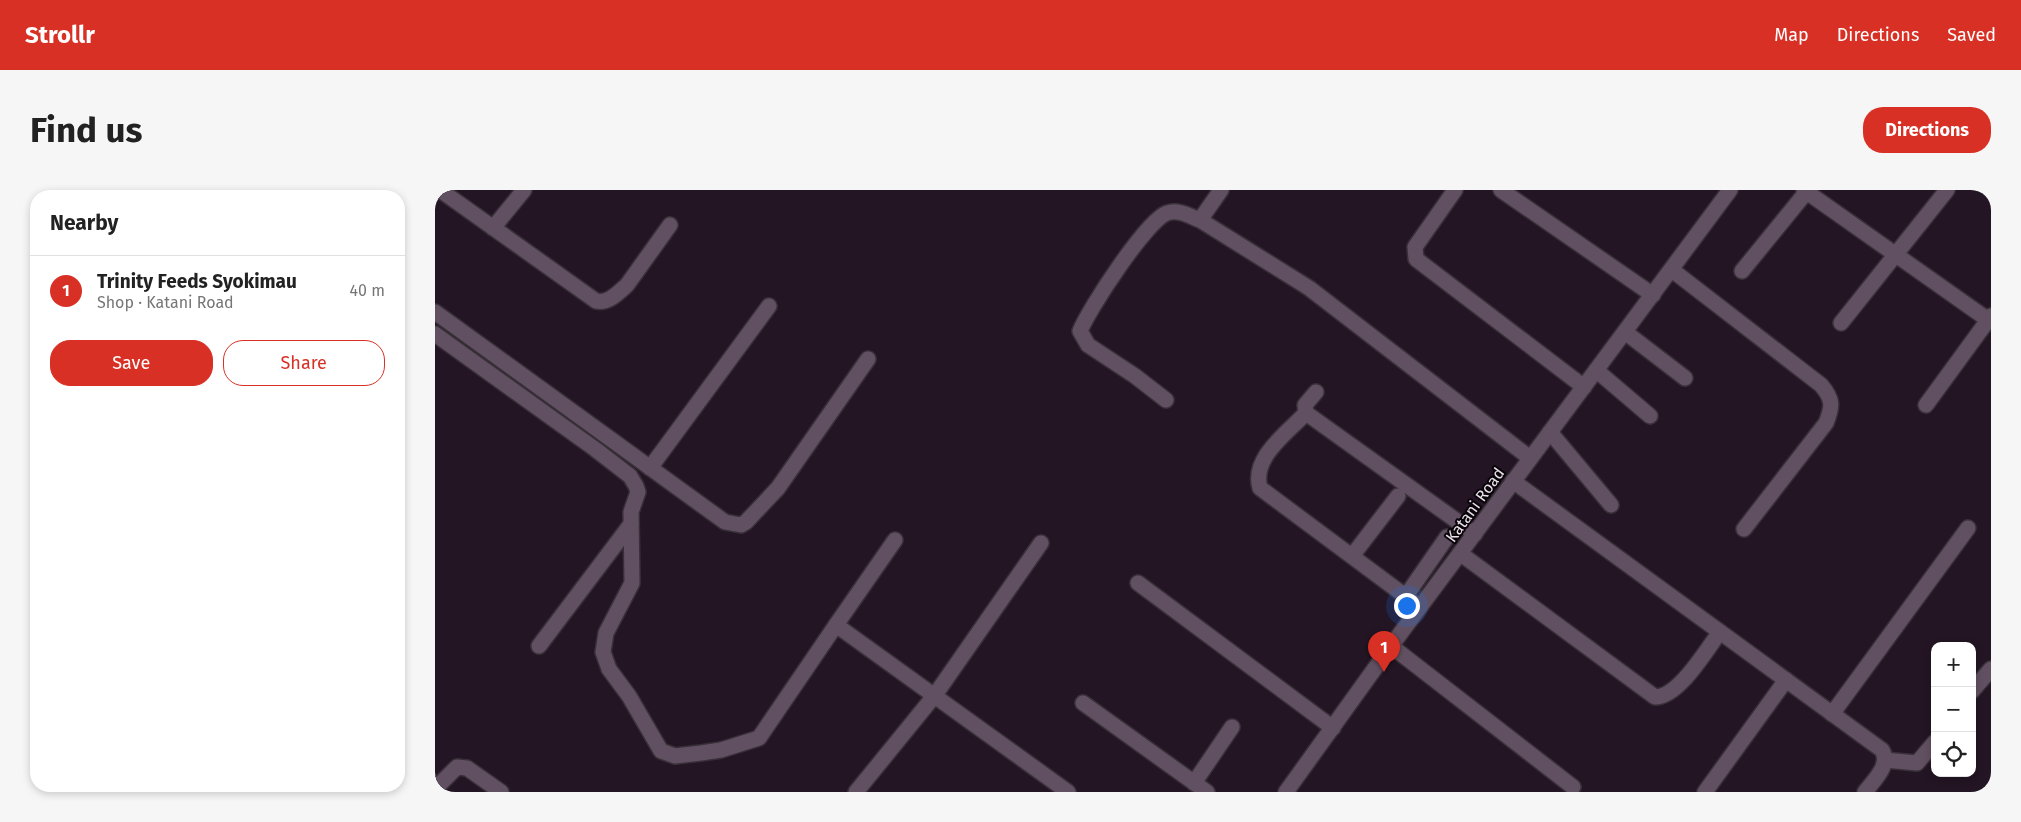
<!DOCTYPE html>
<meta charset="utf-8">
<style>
:root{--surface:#fff;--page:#f6f6f6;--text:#222;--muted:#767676;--line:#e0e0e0;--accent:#d93025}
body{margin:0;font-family:"Fira Sans",sans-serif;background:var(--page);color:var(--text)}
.controls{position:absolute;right:15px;bottom:15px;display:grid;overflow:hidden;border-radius:10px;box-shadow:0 2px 8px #0003}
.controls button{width:45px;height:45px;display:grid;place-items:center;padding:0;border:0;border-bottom:1px solid var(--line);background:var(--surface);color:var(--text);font:25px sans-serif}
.you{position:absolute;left:971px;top:415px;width:18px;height:18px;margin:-12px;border:4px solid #fff;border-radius:50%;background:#1a73e8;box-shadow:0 0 0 8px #1a73e833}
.badge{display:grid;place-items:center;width:32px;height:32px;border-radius:50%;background:var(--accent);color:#fff;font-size:16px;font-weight:700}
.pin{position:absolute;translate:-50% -41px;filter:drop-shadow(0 1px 2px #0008)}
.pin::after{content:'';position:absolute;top:26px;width:18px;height:15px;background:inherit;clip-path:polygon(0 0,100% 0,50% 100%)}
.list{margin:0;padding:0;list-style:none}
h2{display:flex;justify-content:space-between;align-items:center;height:65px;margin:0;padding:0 20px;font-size:21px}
h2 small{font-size:16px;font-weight:400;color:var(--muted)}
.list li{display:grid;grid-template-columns:32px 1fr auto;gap:15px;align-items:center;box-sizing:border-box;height:70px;padding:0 20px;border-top:1px solid var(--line)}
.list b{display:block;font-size:19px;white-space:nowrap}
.list p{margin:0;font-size:16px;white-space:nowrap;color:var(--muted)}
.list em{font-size:16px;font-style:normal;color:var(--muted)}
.actions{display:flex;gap:10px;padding:15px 20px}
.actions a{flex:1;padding:11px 0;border:1px solid var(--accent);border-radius:20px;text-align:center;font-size:18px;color:var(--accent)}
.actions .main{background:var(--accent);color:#fff}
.icon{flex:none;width:28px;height:28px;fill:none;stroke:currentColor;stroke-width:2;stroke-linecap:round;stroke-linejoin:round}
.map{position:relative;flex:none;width:1556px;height:602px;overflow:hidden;border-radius:20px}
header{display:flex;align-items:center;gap:30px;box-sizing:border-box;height:70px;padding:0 25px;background:var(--accent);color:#fff}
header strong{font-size:24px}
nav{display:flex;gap:28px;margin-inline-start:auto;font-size:18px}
.intro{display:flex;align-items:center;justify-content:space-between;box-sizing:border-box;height:120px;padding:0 30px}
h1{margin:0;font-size:35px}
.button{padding:12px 22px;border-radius:20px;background:var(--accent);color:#fff;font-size:18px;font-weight:700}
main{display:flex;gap:30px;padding:0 30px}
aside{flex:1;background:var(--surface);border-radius:20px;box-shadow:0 2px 8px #0003}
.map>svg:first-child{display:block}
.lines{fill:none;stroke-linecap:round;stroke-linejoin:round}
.minor-casing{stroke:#382f38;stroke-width:18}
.minor{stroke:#615061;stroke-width:15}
.labels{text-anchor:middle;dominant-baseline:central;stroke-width:4;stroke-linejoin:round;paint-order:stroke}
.street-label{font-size:16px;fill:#eae0e9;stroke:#090409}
</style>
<header>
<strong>Strollr</strong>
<nav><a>Map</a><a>Directions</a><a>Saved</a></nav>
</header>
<div class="intro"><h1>Find us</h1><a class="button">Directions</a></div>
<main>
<aside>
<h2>Nearby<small></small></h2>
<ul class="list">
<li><span class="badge">1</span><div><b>Trinity Feeds Syokimau</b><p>Shop · Katani Road</p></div><em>40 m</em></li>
</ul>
<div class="actions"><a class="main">Save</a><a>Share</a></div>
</aside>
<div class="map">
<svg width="1556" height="602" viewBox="0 0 1556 602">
<rect width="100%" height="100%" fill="#231523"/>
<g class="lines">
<g class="minor-casing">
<g id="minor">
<path d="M5,0l156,111c12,3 22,-8 31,-16l43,-60"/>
<path d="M1020,0l-40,57 1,12 168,128"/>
<path d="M1066,0l152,105"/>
<path d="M1369,0l183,129"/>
<path d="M765,30l21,-30"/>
<path d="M58,38l31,-38"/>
<path d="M1237,80l149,115c12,14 12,21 5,38l-82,106"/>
<path d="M1307,81l66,-81"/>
<path d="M0,122l290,210 16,3 5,-3 32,-34 90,-129"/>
<path d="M1406,133l106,-133"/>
<path d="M1190,142l60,46"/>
<path d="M0,144l160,115 35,27 6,10 2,6 -7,20 1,71 -26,50 -3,19 6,17 20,27 32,55 14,5 26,-3 20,-3 38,-12 77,-113 232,167"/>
<path d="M1161,180l54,46"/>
<path d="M881,202l-11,13 1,8 169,121"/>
<path d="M731,210l-31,-24 -47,-31 -8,-14c9,-22 66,-110 87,-118 12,-4 22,3 33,7l109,68 221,170"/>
<path d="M1491,215l65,-89"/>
<path d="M871,223c-19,20 -55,45 -46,75l160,119"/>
<path d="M1115,242l61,73"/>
<path d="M215,278l119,-162"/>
<path d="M1078,291l369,269c9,15 -8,30 -17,42"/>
<path d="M1026,364l194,143c24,0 51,-47 65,-65"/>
<path d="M917,366l46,-60"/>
<path d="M703,393l195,145"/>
<path d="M971,406l41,-59"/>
<path d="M401,435l59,-85"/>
<path d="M104,456l92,-122"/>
<path d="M956,456l182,141"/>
<path d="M1537,501l19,-22"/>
<path d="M648,513l124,89"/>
<path d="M1397,524l136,-186"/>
<path d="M1450,570l32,3 18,-21"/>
<path d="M759,593l38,-56"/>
<path d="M0,599l22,-22 10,1 34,24"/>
<path d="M421,602l79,-97 106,-152"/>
<path d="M851,602l105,-146 339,-456"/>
<path d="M1270,602l81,-112"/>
</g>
</g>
<use href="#minor" class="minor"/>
</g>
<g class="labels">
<g class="street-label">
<text transform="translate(1040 315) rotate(-54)">Katani Road</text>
</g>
</g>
</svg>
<div class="controls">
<button>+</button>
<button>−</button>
<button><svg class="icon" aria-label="locate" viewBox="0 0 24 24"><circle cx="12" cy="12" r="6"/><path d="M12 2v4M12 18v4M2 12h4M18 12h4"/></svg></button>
</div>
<div class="you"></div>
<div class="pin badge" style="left:949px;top:482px">1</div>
</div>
</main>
